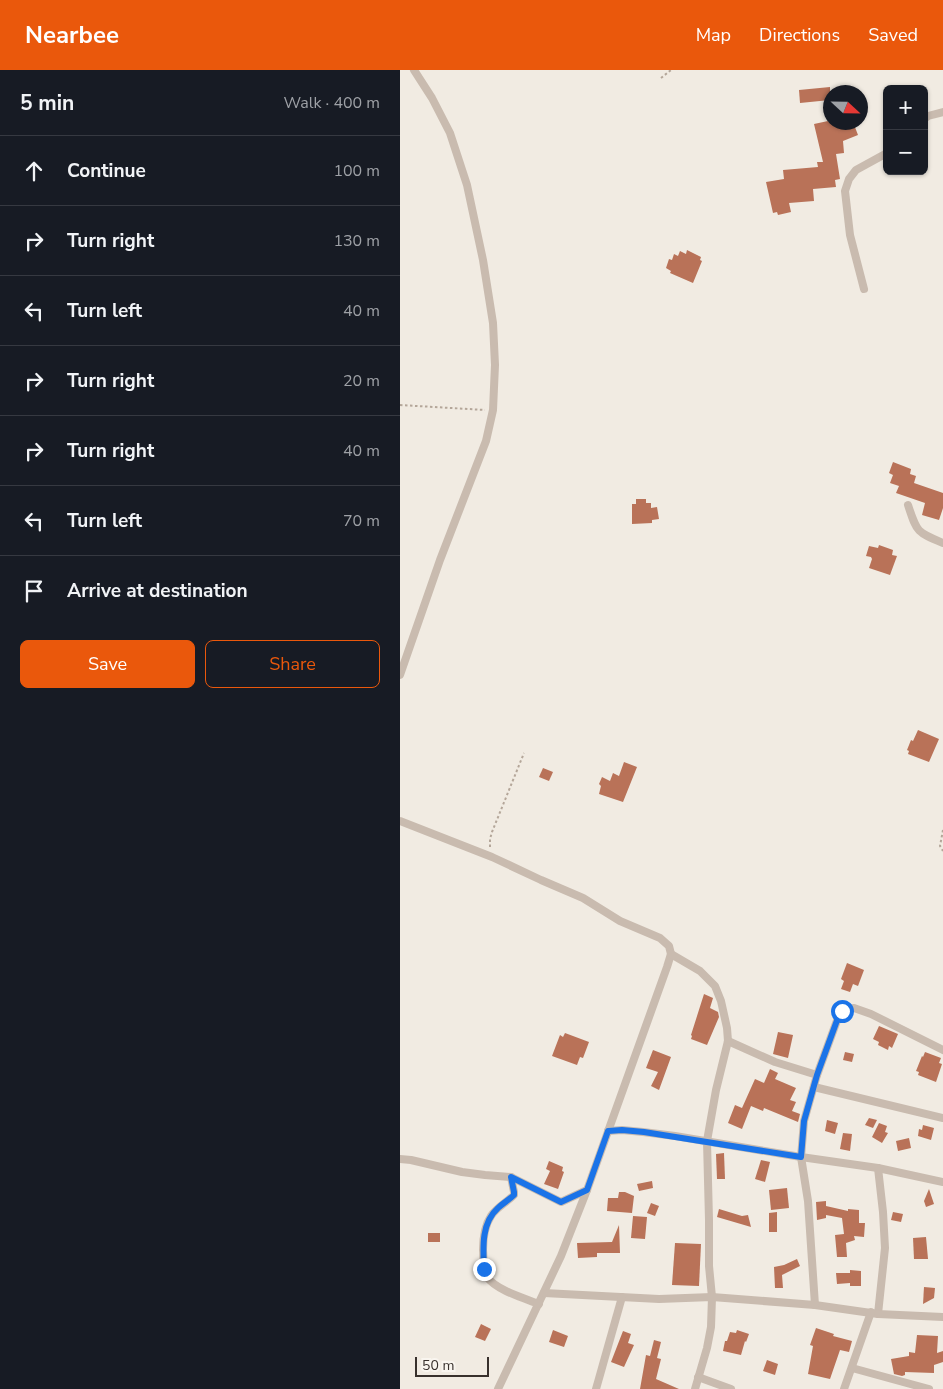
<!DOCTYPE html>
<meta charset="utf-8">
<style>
:root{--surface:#171b24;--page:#20242c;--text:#f1f3f6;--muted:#9ea1a6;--line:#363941;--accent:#ea580c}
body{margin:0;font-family:"Nunito Sans",sans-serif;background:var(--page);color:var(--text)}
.controls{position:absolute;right:15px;top:15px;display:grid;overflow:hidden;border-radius:8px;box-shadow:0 1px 4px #0004}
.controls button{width:45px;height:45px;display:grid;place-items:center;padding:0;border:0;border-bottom:1px solid var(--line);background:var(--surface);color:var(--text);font:25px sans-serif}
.compass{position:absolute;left:423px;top:15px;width:45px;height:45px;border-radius:50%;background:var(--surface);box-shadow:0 1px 4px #0004;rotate:112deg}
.scale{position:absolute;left:15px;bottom:12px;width:74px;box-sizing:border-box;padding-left:5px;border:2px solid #38302c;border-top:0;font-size:14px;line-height:18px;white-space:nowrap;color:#38302c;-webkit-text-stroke:4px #f9f5ef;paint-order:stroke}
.stop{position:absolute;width:15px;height:15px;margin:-11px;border:4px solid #1a73e8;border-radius:50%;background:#fff}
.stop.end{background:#1a73e8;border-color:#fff;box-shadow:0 1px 5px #0008}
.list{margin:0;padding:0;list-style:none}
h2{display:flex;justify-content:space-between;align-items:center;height:65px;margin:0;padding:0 20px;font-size:21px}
h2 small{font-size:16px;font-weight:400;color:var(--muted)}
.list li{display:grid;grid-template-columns:32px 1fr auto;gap:15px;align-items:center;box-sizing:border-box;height:70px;padding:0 20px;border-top:1px solid var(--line)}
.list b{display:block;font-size:19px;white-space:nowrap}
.list em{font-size:16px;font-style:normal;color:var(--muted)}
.actions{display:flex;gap:10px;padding:15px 20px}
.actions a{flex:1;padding:11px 0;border:1px solid var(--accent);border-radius:8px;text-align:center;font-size:18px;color:var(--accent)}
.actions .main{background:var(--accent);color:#fff}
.icon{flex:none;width:28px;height:28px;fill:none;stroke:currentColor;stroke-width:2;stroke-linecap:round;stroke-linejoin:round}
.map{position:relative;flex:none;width:543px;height:1319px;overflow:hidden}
header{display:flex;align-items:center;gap:30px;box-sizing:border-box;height:70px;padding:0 25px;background:var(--accent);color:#fff}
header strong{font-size:24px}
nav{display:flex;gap:28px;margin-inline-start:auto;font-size:18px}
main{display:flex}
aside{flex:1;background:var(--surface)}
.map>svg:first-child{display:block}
.building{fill:#b97258}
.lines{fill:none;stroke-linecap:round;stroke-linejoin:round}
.path{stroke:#b4a699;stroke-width:2;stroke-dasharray:2.5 2.5;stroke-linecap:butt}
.street{stroke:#c9bbaf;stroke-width:8}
.route{stroke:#1a73e8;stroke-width:6}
</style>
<header>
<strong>Nearbee</strong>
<nav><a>Map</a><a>Directions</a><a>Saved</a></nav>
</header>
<main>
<aside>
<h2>5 min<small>Walk · 400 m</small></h2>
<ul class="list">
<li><svg class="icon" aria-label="ahead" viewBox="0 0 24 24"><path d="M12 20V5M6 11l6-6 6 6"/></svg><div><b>Continue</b></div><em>100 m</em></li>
<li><svg class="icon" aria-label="right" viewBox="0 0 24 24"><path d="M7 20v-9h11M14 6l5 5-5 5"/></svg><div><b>Turn right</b></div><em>130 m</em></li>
<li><svg class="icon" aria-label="left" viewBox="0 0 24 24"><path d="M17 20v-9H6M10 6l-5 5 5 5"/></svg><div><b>Turn left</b></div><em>40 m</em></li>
<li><svg class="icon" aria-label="right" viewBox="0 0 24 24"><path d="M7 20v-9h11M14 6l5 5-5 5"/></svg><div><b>Turn right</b></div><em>20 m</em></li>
<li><svg class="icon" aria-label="right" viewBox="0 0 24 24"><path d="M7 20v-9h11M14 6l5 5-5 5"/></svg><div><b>Turn right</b></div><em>40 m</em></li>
<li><svg class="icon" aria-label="left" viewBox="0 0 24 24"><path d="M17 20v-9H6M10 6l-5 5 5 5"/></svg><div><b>Turn left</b></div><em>70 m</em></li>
<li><svg class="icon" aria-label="arrive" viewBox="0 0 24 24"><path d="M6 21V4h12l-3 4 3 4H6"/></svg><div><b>Arrive at destination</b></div></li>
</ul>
<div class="actions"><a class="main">Save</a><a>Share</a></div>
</aside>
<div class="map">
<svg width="543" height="1319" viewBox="0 0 543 1319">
<rect width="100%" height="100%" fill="#f1ebe2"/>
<g class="building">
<path d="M430,17v13l-30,3 -1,-13z"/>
<path d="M428,51v1h25l5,13 -15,6 1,12 -8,1 4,25 -5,1 1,7 -23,2 1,12 -25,2 2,9 -13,3 -1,-3 -4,1 -7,-31 18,-3 -1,-9 35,-3 -1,-5h6l-9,-38z"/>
<path d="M287,180l14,7 -1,3 2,1 -9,22 -23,-10 1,-2 -5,-3 3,-9 3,1 2,-6 4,2 2,-5 6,3z"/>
<path d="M493,392l18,7 -1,5 6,2 -2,7 29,10v15l-4,12 -17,-5 3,-12 -29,-10 3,-7 -9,-3 3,-8 -4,-2z"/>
<path d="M236,429h10v4h5v5l6,-1 2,12 -7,1v3l-20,1v-20h4z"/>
<path d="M479,475l14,5 -1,5 5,1 -7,19 -21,-7 3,-9 -1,-2 -5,-1 3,-10 9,2z"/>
<path d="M518,660l21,9 -10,23 -21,-8 1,-3 -2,-1 4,-10 2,1z"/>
<path d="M224,692l13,5 -14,35 -24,-8 2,-8 -2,-2 3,-7 8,4 3,-8 6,3z"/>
<path d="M143,698l10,4 -4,9 -10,-4z"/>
<path d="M447,893l17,7 -6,16 -5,-2 -3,8 -9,-3 3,-8 -3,-2z"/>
<path d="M304,924l9,4 -3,10 8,4 1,5 -12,28 -16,-6 1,-3 -1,-1z"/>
<path d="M479,956l19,8 -6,14 -3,-2 -1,4 -10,-5 1,-3 -6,-3z"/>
<path d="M378,962l15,3 -5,23 -15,-4z"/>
<path d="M165,963l24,9 -6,16 -3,-1 -3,8 -25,-9 8,-21 3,2z"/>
<path d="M253,980l18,7 -12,33 -8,-4 7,-14 -12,-4z"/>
<path d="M445,982l9,2 -2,8 -9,-2z"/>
<path d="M525,982l16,6 -2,5 3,1 -6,18 -18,-7 1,-3 -3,-1 6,-15 1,1z"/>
<path d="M370,999l8,4 -3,6 21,9 -6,12 6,2 -4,9 8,3 -2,8 -34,-14 -1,3 -12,-5 -9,23 -14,-6 7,-18 7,3 13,-29 9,4z"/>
<path d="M469,1048l8,2 -4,8 -8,-3z"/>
<path d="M427,1050l11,3 -3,11 -10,-3z"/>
<path d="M479,1053l8,3 -2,6 3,1 -6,10 -10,-6z"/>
<path d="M523,1055l11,3 -3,12 -13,-4 1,-7 3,1z"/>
<path d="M443,1063l9,1 -2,17 -10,-2z"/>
<path d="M509,1068l2,10 -13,3 -2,-10z"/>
<path d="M324,1083l1,26h-8l-1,-25z"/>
<path d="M361,1090l9,2 -5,20 -10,-3z"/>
<path d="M149,1091l14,6 -1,4 2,1 -6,17 -14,-5 6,-13 -4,-2z"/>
<path d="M252,1111l1,7 -14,3 -2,-7z"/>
<path d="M387,1118l2,20 -18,2 -2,-20z"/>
<path d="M529,1119l5,15 -8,3 -2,-6z"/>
<path d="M219,1122h6l9,4 -2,17 -25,-2 1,-13h10z"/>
<path d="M426,1131v5l22,5v-2l11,1v13h6l-1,14 -10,-1 1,4 -9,3 1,14h-10l-2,-22 9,-1 -2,-16 -16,-3v3l-9,2 -1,-18z"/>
<path d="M251,1133l8,3 -4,10 -8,-3z"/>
<path d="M319,1139l23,7 6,-1 3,12 -34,-10z"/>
<path d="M377,1142v20h-8v-19z"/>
<path d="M493,1142l10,2 -2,8 -10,-2z"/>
<path d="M233,1146l14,1 -2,22 -14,-1z"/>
<path d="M219,1155l1,28h-23v4l-19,1 -1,-15 35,-1z"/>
<rect x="28" y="1163" width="12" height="9"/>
<path d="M526,1167l2,22h-14l-1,-21z"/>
<path d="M275,1173l26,1 -2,42 -27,-1z"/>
<path d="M397,1189l3,7 -18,9 1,13h-8l-1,-21 10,-2z"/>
<path d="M450,1200l11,1v15h-11v-3l-13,1 -1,-11h14z"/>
<path d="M524,1217l11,1 -1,10 -11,6z"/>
<path d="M81,1254l10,5 -6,12 -10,-4z"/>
<path d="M416,1258l18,6 -1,2 19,5 -3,11 -9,-2 -10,29 -22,-5 5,-28 -3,-1z"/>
<path d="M153,1260l15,6 -4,11 -15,-5z"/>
<path d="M337,1260l12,4 -3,8 -1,-1 -4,14 -18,-4 2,-10h2l3,-9 6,1z"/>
<path d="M223,1261l8,3 -3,9 6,2 -10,22 -13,-5z"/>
<path d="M517,1265l21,1 -1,17 6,-2v11l-9,3v8l-29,-1v3l-3,1 -8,-2 -3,-15 18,-3v-4l6,1z"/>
<path d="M254,1270l7,2 -4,16 4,1 -5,20 23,10h-39l6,-34 4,1z"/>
<path d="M367,1290l11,4 -3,11 -12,-4z"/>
</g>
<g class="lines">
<g class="path">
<path d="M261,8l10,-8"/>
<path d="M0,335l85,5"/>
<path d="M543,760l-3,16 3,5"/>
<path d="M90,777v-8l2,-7 32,-79"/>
</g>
<g class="street">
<path d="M524,49l4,-3 15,-4"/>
<path d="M464,219l-14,-54 -5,-44 4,-12 7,-9 31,-17"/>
<path d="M508,435c9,27 8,27 35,38"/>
<path d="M0,605l40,-115 46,-119 7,-31 2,-45 -2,-42 -10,-63 -16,-75 -17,-52 -18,-35 -18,-28"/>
<path d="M0,751l92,36 49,23 42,18 37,23 40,17 9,8 2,8 -4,13 -80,223 -26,66 -63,133"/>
<path d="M271,884l29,17 15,15 6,15 6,27 1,13 -12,49 -9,51 2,79v46l3,31 -1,30 -4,21 -12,41"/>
<path d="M328,971l47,21 42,13"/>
<path d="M414,1017l129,31"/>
<path d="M208,1061l14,-1 21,2 32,4 126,21 77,11 65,14"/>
<path d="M0,1089l11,1 51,12 23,3 26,2 50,25 26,-12"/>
<path d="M478,1098l5,44 2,36 -7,66"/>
<path d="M111,1107l3,15v3c-8,8 -17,12 -23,21 -6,9 -8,24 -8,34 1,8 -1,19 4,27 9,13 37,21 52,27"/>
<path d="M144,1223l115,6 53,-2 103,8 63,9 65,3"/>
<path d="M415,1235l-7,-104 -7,-44 3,-36 13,-46 22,-60 3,-4 5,-2 7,-1 17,6 72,36"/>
<path d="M452,1298l77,21"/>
<path d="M298,1307l33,12"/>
<path d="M196,1319l26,-92"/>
<path d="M444,1319l27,-77"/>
</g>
</g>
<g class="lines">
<path class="route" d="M84,1199c-1,-21 -3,-46 14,-61 5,-5 11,-8 16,-13v-3l-3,-15 50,25 26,-12 21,-59 14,-1 22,2 157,25 3,-36 13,-46 22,-60 3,-4"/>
</g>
</svg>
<div class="controls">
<button>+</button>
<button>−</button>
</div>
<svg class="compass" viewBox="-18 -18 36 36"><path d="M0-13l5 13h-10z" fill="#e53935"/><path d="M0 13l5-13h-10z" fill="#9ea1a6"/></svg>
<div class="scale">50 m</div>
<div class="stop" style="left:442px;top:941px"></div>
<div class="stop end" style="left:84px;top:1199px"></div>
</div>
</main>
